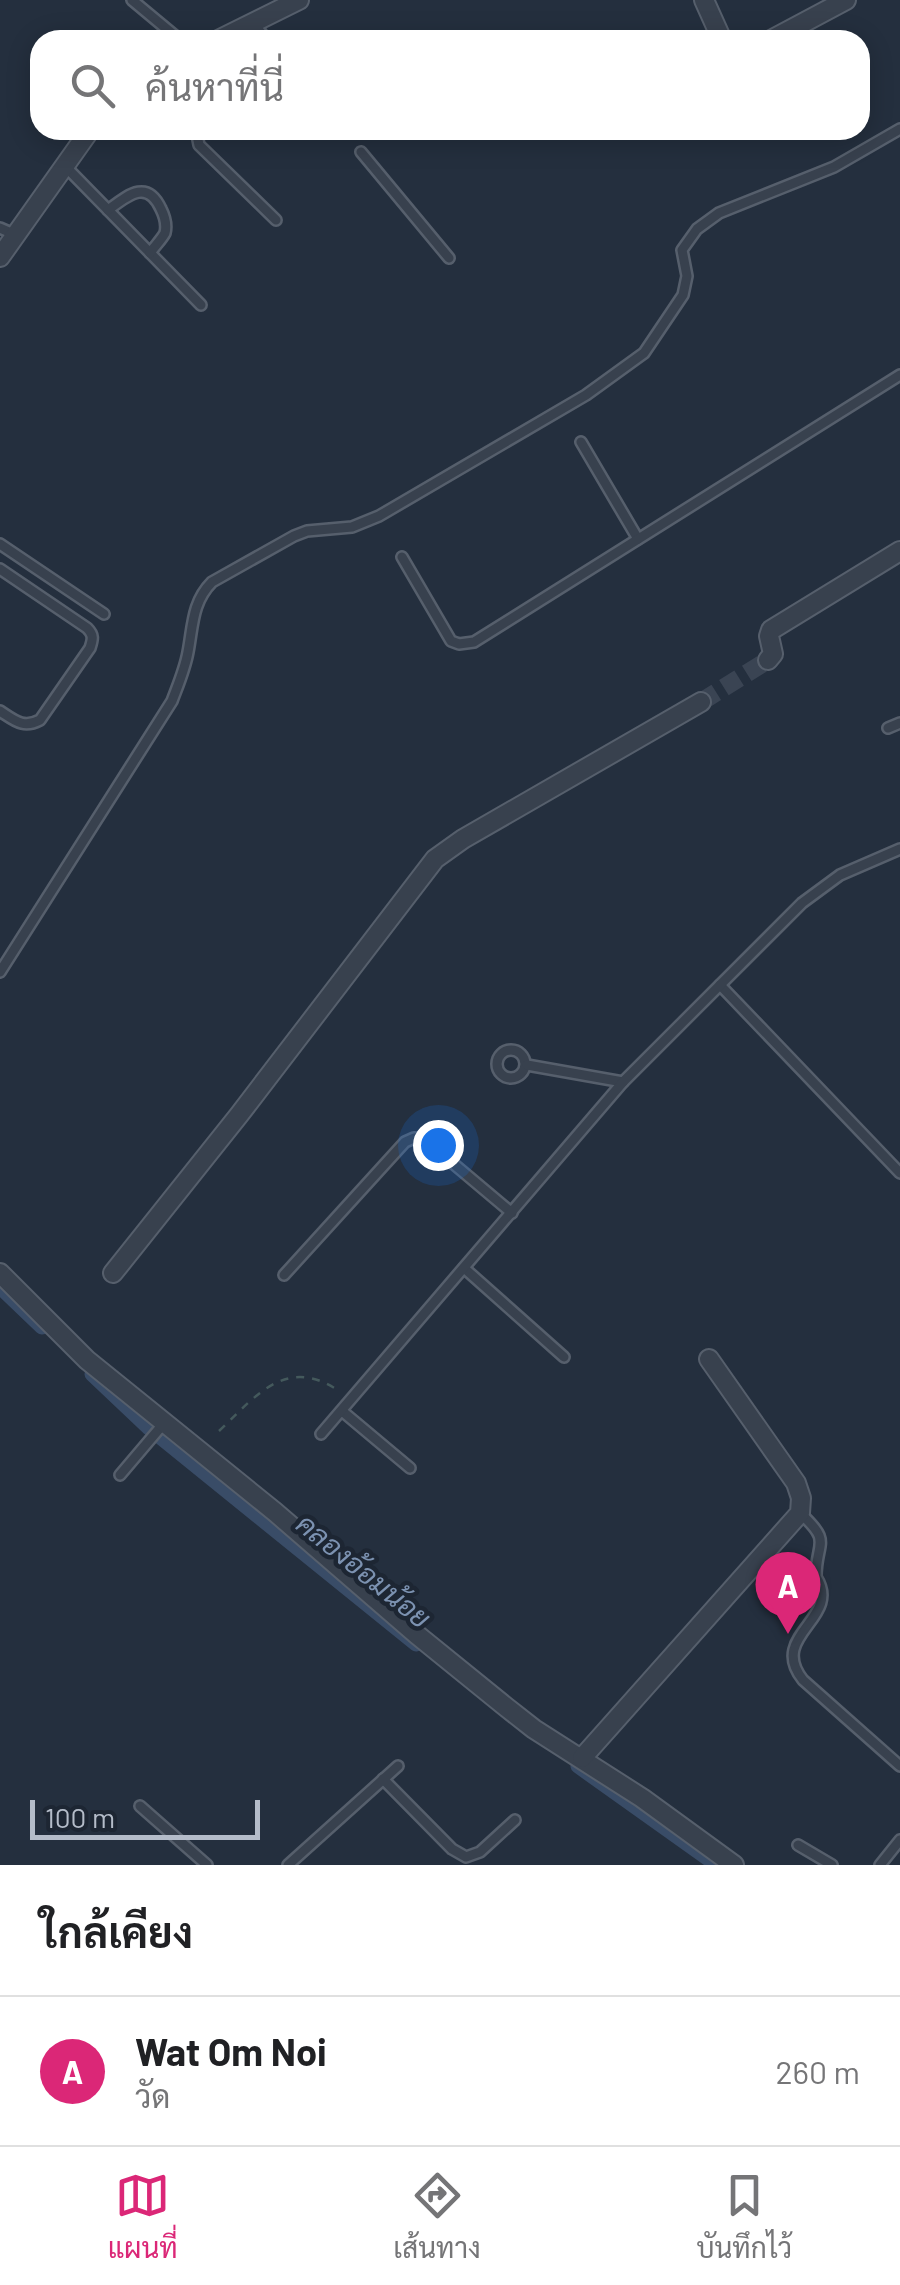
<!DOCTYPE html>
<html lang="th">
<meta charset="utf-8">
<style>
:root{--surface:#fff;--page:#f6f6f6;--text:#202124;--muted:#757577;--line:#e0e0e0;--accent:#db2777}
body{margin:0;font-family:Barlow,Sarabun,sans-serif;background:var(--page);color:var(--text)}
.scale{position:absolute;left:30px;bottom:25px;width:230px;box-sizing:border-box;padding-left:10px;border:5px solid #b4bcc9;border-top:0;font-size:28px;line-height:35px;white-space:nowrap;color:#b4bcc9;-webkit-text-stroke:8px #1d2633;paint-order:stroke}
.you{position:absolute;left:438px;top:1145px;width:35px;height:35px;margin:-25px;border:8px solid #fff;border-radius:50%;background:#1a73e8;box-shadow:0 0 0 15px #1a73e833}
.badge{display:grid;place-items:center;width:65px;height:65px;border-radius:50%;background:var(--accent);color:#fff;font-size:32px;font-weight:700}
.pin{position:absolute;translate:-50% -82px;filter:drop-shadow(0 2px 5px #0008)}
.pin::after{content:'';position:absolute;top:52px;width:35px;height:30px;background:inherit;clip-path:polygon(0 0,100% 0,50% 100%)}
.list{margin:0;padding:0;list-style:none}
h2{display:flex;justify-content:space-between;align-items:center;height:130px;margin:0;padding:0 40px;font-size:42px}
h2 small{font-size:32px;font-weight:400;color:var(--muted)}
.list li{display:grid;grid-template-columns:65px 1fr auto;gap:30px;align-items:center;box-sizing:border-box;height:150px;padding:0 40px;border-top:2px solid var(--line)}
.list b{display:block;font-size:38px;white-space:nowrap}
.list p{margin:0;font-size:32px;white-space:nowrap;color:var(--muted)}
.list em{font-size:32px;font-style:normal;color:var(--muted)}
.icon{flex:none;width:55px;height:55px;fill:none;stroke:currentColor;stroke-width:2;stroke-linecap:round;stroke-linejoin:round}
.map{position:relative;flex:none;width:900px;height:1865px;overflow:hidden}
.search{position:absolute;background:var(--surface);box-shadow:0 5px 25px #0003;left:30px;right:30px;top:30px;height:110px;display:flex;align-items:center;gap:25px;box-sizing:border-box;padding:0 35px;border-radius:30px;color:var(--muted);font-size:38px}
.sheet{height:280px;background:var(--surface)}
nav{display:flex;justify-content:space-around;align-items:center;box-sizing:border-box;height:140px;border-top:2px solid var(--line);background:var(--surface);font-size:28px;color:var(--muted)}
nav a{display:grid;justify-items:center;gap:5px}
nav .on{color:var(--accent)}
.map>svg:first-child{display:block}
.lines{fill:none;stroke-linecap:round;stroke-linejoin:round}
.canal{stroke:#394c67;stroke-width:15}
.minor-tunnel{stroke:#3a4453;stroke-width:18;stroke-dasharray:18 9;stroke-linecap:butt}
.service-casing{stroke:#565f6c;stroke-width:14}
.minor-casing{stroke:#565f6c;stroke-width:22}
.path{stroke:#44595c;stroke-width:2.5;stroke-dasharray:8 8;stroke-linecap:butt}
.service{stroke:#38414e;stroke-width:9}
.minor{stroke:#38414e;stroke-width:18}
.labels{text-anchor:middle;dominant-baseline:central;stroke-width:9;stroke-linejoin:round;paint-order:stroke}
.water-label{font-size:28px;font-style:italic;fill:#7c92b1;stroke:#1d2633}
</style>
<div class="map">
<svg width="900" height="1865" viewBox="0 0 900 1865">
<rect width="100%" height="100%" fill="#242f3e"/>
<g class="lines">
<g class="canal">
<path d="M0,1287l42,40"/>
<path d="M92,1374l57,54 267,216"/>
<path d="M578,1766l139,99"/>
</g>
<path class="minor-tunnel" d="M701,702l67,-42"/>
<g class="service-casing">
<g id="service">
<path d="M132,0l48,40"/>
<path d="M253,23l14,17"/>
<path d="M196,130l3,15 77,75"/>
<path d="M361,152l88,106"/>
<path d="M65,166l136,139"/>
<path d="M108,210c19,-14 39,-32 53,-1 3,6 6,16 4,24 -3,6 -11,14 -15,20"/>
<path d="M0,228l16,7"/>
<path d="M581,442l57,97"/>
<path d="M0,544l104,70"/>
<path d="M402,557l49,84 8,3 15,-2 426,-267"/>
<path d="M0,569l87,59c7,7 6,11 3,20l-50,72c-17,9 -26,0 -40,-9"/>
<path d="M888,728l12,-5"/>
<path d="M0,972l172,-271c6,-16 13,-32 16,-49 5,-26 4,-50 24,-70l82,-46 13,-5 45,-4 27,-11 207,-121 58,-42 39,-58 4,-19 -5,-26 15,-21 22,-16 115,-46 66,-38"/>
<path d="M720,985l180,188"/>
<circle cx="511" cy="1064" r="14"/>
<path d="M527,1065l96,17"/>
<path d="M464,1268l100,89"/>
<path d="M284,1275l121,-133 9,-4 10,1 88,74"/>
<path d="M342,1411l68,57"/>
<path d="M321,1434l302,-352 179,-179 38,-28 60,-26"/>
<path d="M120,1475l45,-53"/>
<path d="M800,1513c33,30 16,28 16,64 27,42 -49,58 -13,103l97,86"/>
<path d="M383,1779l69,70 14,8 14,-5 35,-32"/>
<path d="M140,1806l67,59"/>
<path d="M798,1845l34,20"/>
<path d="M288,1865l110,-99"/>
<path d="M880,1865l20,-25"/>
</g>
</g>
<g class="minor-casing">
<g id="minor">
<path d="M704,0l18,40"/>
<path d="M218,40l81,-40"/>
<path d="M771,40l75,-40"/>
<path d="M0,257l90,-127"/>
<path d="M768,660l5,-6 -4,-18 2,-6 129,-79"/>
<path d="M0,1273l87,87 188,152 141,122 90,73 28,22 108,69 92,67"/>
<path d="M113,1273l126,-158 196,-256 28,-20 238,-137"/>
<path d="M582,1758l218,-245 1,-15 -5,-15 -87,-124"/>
</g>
</g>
<path class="path" d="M219,1431c37,-35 67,-76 120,-40"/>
<use href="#service" class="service"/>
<use href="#minor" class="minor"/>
</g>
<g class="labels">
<g class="water-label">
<text transform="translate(364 1570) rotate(39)">คลองอ้อมน้อย</text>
</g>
</g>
</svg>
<div class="scale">100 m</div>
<div class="you"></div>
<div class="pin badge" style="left:788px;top:1634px">A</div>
<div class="search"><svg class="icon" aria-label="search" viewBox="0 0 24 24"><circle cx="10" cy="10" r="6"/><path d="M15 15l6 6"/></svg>ค้นหาที่นี่</div>
</div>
<section class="sheet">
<h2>ใกล้เคียง<small></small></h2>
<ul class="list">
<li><span class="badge">A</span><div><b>Wat Om Noi</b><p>วัด</p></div><em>260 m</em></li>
</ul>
</section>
<nav>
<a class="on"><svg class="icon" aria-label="map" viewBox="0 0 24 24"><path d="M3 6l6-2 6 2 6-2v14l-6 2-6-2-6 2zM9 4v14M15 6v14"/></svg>แผนที่</a>
<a><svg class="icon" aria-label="directions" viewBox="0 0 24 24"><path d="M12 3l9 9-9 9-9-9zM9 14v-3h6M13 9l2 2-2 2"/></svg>เส้นทาง</a>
<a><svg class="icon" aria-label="saved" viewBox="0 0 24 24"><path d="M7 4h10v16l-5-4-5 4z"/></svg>บันทึกไว้</a>
</nav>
